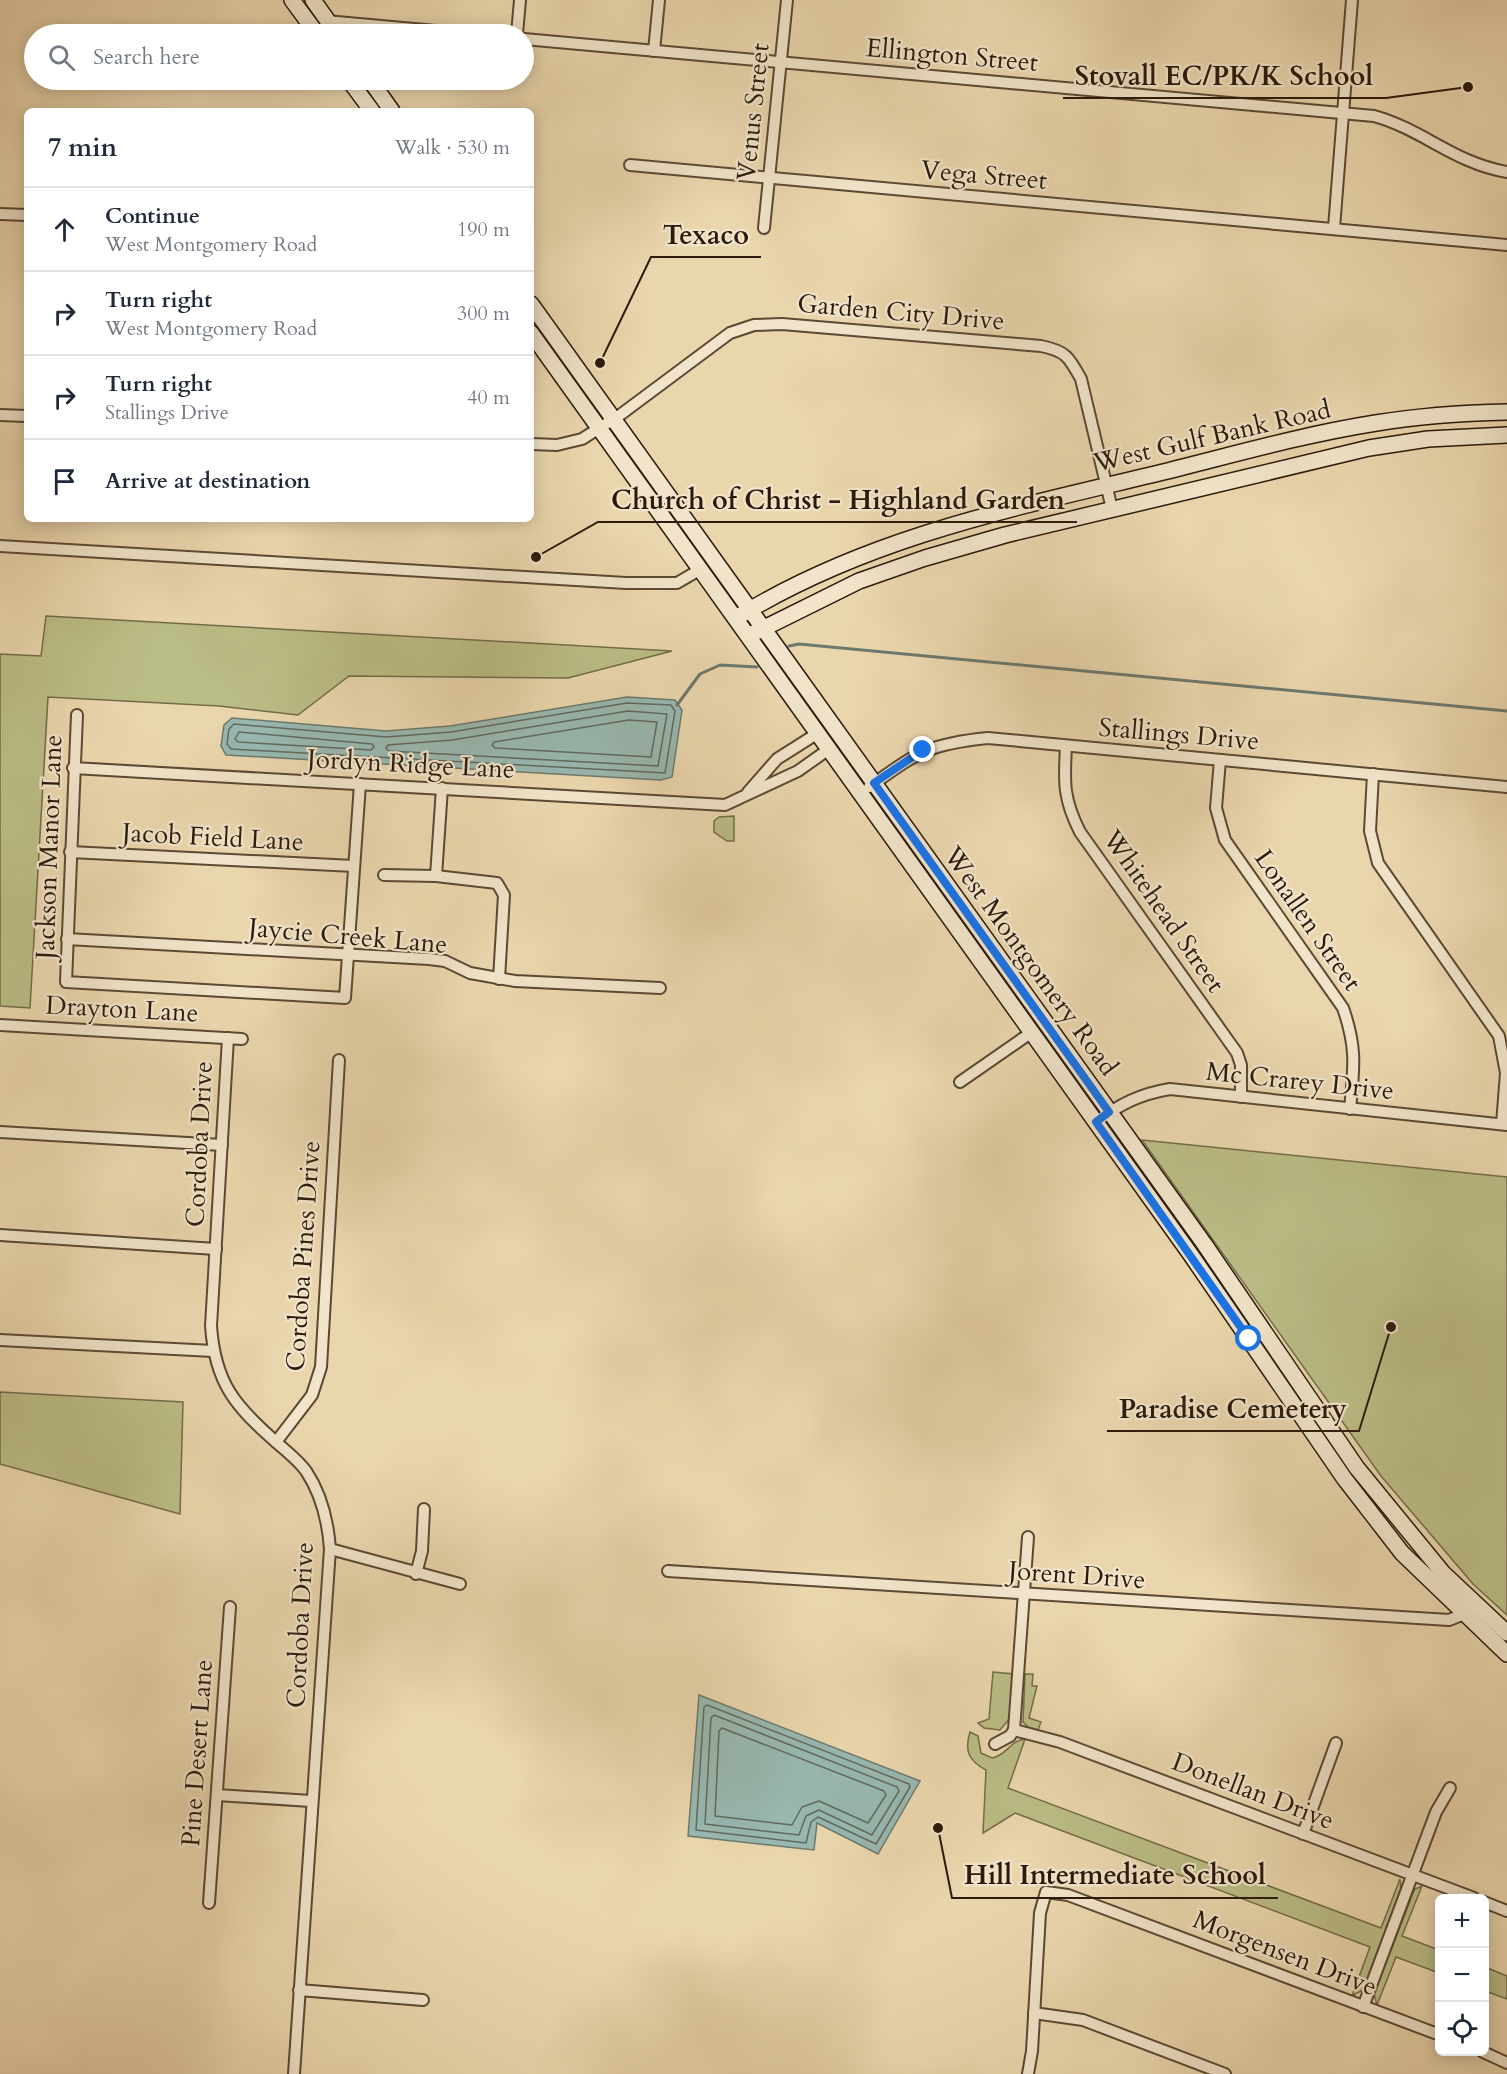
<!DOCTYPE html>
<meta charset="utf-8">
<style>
:root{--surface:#fff;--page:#f2f2f3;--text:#1f2937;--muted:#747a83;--line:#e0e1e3}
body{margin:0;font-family:Cardo,serif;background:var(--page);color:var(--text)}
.controls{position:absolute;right:18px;bottom:18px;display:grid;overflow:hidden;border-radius:9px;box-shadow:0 3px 15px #0003}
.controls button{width:54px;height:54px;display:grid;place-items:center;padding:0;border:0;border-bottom:2px solid var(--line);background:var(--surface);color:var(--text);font:30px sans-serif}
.stop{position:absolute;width:18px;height:18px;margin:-14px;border:4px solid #1a73e8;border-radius:50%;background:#fff}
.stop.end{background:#1a73e8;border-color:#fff;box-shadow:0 2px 6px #0008}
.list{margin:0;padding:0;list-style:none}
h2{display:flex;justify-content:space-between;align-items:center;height:78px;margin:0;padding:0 24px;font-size:26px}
h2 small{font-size:20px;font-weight:400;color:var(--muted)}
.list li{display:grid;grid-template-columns:39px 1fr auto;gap:18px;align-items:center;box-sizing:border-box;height:84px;padding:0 24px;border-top:2px solid var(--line)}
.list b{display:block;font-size:22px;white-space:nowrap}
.list p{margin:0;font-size:20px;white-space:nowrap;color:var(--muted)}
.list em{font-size:20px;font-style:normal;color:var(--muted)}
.icon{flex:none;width:33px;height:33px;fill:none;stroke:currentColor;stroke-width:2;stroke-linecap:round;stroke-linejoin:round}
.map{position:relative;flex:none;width:1507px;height:2074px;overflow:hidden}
.search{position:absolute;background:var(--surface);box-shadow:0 3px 15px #0003;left:24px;top:24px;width:510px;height:66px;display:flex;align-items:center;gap:15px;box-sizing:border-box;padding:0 21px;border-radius:33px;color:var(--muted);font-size:22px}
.panel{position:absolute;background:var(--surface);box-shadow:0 3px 15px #0003;left:24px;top:108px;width:510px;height:414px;border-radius:9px}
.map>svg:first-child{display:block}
.green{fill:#bbbd86;stroke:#736c48;stroke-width:1.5}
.water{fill:#98b8b0;stroke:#6c796e;stroke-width:1.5}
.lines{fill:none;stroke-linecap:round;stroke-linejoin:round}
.shore{stroke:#62695e;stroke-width:1.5}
.stream{stroke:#6c796e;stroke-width:3}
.minor-casing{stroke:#5b4934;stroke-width:14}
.secondary-casing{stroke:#2b1a0b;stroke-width:18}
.minor{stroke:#f1e4ca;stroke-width:10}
.secondary{stroke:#f1e4ca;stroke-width:15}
.route{stroke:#1a73e8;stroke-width:8}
.labels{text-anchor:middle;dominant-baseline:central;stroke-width:4.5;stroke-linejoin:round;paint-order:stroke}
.street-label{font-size:26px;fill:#2b1a0b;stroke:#f1e4ca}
.leader{fill:none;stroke:#2b1a0b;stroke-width:2}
.callout-dot{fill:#2b1a0b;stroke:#f1e4ca;stroke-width:2}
.callout-label{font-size:27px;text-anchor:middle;font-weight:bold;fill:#2b1a0b;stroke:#f1e4ca;stroke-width:4.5;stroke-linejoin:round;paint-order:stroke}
</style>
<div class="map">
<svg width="1507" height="2074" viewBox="0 0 1507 2074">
<rect width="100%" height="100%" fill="#ead6ad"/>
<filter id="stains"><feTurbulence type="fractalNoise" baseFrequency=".00333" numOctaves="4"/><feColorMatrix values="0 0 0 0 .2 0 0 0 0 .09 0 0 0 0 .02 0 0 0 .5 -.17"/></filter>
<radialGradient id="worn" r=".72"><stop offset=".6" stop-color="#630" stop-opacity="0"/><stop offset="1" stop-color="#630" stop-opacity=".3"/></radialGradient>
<g class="green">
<path d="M46,616l626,35 -104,27 -219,-2 -51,39 -79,-9 -171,-9 -18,311 -30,-2v-352l41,2z"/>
<path d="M734,816v25h-7l-13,-9v-11l5,-4z"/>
<path d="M1142,1140l365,37v438l-34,-31 -92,-108z"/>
<path d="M0,1392l183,10 -3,112 -180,-50z"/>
<path d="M993,1672l21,2 -3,43 -11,13 -16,-2 -6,-5 11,-4z"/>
<path d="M1025,1674h8l-1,12h5l-8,32 12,4 -3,8 -10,-3 -5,-5z"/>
<path d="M970,1732l8,4 3,17 11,5c14,-2 19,-18 33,-19l-17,49 373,140 19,-49 1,10 -38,101 -11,6 18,-49 -355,-134 -32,20 3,-63c-17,-9 -22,-19 -16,-38z"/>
<path d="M1422,1886l-20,50 37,14v23l-43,-16 -19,48 -3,-11 39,-101 2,-4z"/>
<path d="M1485,1967l22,9v23l-22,-8z"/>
</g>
<g class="water">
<path d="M627,697l48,3 7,10 -10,67 -11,3 -435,-25 -5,-9 3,-21 8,-7 154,13 64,-5z"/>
<path d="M699,1695l221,86 -42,73 -61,-31 -3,27 -126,-14z"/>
</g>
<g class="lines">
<g class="shore">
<path d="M627,703l44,2 4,6 -10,62 -434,-24 -4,-5 2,-15 5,-5 152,13 65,-5z"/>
<path d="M628,711l39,3 -9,52 -269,-15 -3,-3 2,-3 64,-5z"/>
<path d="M629,720l28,2 -6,35 -156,-9 -3,-3 2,-3z"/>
<path d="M239,732l133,12 2,3 -3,3 -133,-8 -3,-3z"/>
<path d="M707,1705l202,79 1,3 -34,57 -58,-27 -7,5 -5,21 -110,-13 8,-123z"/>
<path d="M714,1715l183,72 2,4 -27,44 -53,-25 -13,6 -7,19 -94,-11 6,-106z"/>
<path d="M722,1728l162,63 2,4 -18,28 -49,-22 -17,6 -10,18 -77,-9 4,-85z"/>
</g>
<g class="stream">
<path d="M789,646l10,-2 708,67"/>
<path d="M677,705l23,-31 20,-9 37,2"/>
</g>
<g class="minor-casing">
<g id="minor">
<path d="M326,21l143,13"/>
<path d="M517,34l3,-34"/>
<path d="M524,39l850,77c50,14 80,47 133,56"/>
<path d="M654,51l5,-51"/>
<path d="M630,165l877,80"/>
<path d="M0,214l27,1"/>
<path d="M764,228l23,-228"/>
<path d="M1334,228l18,-228"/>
<path d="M0,415l27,1"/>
<path d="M531,444l26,1 25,-6 38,-24 110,-82 24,-8 28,-1 259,22c25,5 28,11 40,33l31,130"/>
<path d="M0,546l626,37h51l24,-14"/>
<path d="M77,715l-11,267 279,16 15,-214"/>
<path d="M1066,746c-2,36 -3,53 14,86l157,221 4,12v32"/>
<path d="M1220,760l-4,48 9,32 118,168c14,40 11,59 7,101"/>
<path d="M73,768l652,37 73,-34 31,-22"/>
<path d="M1373,774l-3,57 8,32 121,173 7,37 -4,51"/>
<path d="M869,787c48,-34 58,-43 119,-49l519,49"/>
<path d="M748,792l29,-33 41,-26"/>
<path d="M70,852l284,14"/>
<path d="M384,875l52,1 61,7 7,12 -5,84"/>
<path d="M436,876l6,-88"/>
<path d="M67,939l362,20 16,2 25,12 45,8 145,7"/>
<path d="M0,1025l242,14"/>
<path d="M228,1038l-17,288c4,57 24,80 65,116 10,9 22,18 30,29 16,24 22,50 24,78l-36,525"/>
<path d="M960,1082l72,-50"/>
<path d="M1096,1122c24,-18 44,-28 74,-33l337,36"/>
<path d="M0,1132l222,13"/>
<path d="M0,1235l216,14"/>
<path d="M0,1340l213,11"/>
<path d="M276,1442l36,-47 9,-28 18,-307"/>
<path d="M330,1549l130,35"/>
<path d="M668,1571l781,49 20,-8"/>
<path d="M416,1574l6,-23 2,-42"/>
<path d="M1014,1730l46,12 414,156"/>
<path d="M995,1744l15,-8 4,-6 14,-193"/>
<path d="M217,1795l94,6"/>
<path d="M1303,1834l33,-91"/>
<path d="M1484,1902l23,9"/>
<path d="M209,1903l21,-296"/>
<path d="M299,1990l124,10"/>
<path d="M1363,2007l73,-195 14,-24"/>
<path d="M1034,2013l49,7 142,54"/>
<path d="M1483,2052l24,11"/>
<path d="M1028,2074l4,-23 8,-138 6,-21 22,3 372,140"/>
</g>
</g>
<g class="secondary-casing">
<g id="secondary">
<path d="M292,0l25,34"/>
<path d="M313,0l24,34"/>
<path d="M349,80l23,31"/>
<path d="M370,80l22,31"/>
<path d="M531,304l674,941 152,223 86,105 64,60"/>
<path d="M531,333l660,922 153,223 58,75 105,101"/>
<path d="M741,615c127,-77 268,-106 410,-140 74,-18 149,-40 225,-52 43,-7 87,-10 131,-11"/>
<path d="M754,633l105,-52 66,-23 80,-23 364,-87 59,-9 79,-4"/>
</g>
</g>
<use href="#minor" class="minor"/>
<use href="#secondary" class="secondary"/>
</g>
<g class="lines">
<path class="route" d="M923,750l-49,33 235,329 -13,10 153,217"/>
</g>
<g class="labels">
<g class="street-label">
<text transform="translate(952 55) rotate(5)">Ellington Street</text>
<text transform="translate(753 112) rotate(-84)">Venus Street</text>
<text transform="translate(984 175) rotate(5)">Vega Street</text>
<text transform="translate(901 312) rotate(5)">Garden City Drive</text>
<text transform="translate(1212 436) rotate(-13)">West Gulf Bank Road</text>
<text transform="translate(1179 734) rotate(5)">Stallings Drive</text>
<text transform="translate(411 764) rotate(3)">Jordyn Ridge Lane</text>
<text transform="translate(213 837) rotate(3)">Jacob Field Lane</text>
<text transform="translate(49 847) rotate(-88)">Jackson Manor Lane</text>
<text transform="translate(1164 911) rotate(55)">Whitehead Street</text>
<text transform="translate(1308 920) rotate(55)">Lonallen Street</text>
<text transform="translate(348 936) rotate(5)">Jaycie Creek Lane</text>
<text transform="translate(1031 961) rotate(54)">West Montgomery Road</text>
<text transform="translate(122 1009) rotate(3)">Drayton Lane</text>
<text transform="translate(1300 1081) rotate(6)">Mc Crarey Drive</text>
<text transform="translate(199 1144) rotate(-87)">Cordoba Drive</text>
<text transform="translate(303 1256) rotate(-86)">Cordoba Pines Drive</text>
<text transform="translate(1077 1575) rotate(4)">Jorent Drive</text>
<text transform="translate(300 1625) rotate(-87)">Cordoba Drive</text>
<text transform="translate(197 1753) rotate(-86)">Pine Desert Lane</text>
<text transform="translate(1253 1791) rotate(21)">Donellan Drive</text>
<text transform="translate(1285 1953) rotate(21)">Morgensen Drive</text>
</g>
</g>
<path class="leader" d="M1468 87L1386 98H1063M600 363L651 257H761M536 557L598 522H1077M1391 1327L1359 1431H1107M938 1828L952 1898H1278"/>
<g class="callout-dot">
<circle cx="1468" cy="87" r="6"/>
<circle cx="600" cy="363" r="6"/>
<circle cx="536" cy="557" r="6"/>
<circle cx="1391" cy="1327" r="6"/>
<circle cx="938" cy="1828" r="6"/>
</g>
<g class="callout-label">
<text x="1224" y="85">Stovall EC/PK/K School</text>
<text x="706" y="244">Texaco</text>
<text x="838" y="509">Church of Christ - Highland Garden</text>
<text x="1233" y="1418">Paradise Cemetery</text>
<text x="1115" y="1884">Hill Intermediate School</text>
</g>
<rect width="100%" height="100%" filter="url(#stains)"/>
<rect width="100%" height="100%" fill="url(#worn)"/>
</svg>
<div class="controls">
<button>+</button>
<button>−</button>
<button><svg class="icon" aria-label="locate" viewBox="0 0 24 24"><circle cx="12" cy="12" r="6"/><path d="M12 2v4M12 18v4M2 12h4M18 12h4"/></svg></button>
</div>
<div class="stop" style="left:1249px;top:1339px"></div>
<div class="stop end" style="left:923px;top:750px"></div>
<div class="search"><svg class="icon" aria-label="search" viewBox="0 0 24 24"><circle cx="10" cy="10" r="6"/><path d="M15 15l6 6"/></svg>Search here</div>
<section class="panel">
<h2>7 min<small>Walk · 530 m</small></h2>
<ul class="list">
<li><svg class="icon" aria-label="ahead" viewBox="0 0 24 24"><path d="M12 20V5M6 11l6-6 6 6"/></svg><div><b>Continue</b><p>West Montgomery Road</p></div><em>190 m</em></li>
<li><svg class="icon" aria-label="right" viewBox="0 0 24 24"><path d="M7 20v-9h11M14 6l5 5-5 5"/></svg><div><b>Turn right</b><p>West Montgomery Road</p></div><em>300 m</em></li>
<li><svg class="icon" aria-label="right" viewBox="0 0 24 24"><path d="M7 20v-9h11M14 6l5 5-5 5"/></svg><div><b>Turn right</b><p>Stallings Drive</p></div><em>40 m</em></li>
<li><svg class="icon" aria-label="arrive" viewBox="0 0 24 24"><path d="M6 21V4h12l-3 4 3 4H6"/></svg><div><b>Arrive at destination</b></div></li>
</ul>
</section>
</div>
